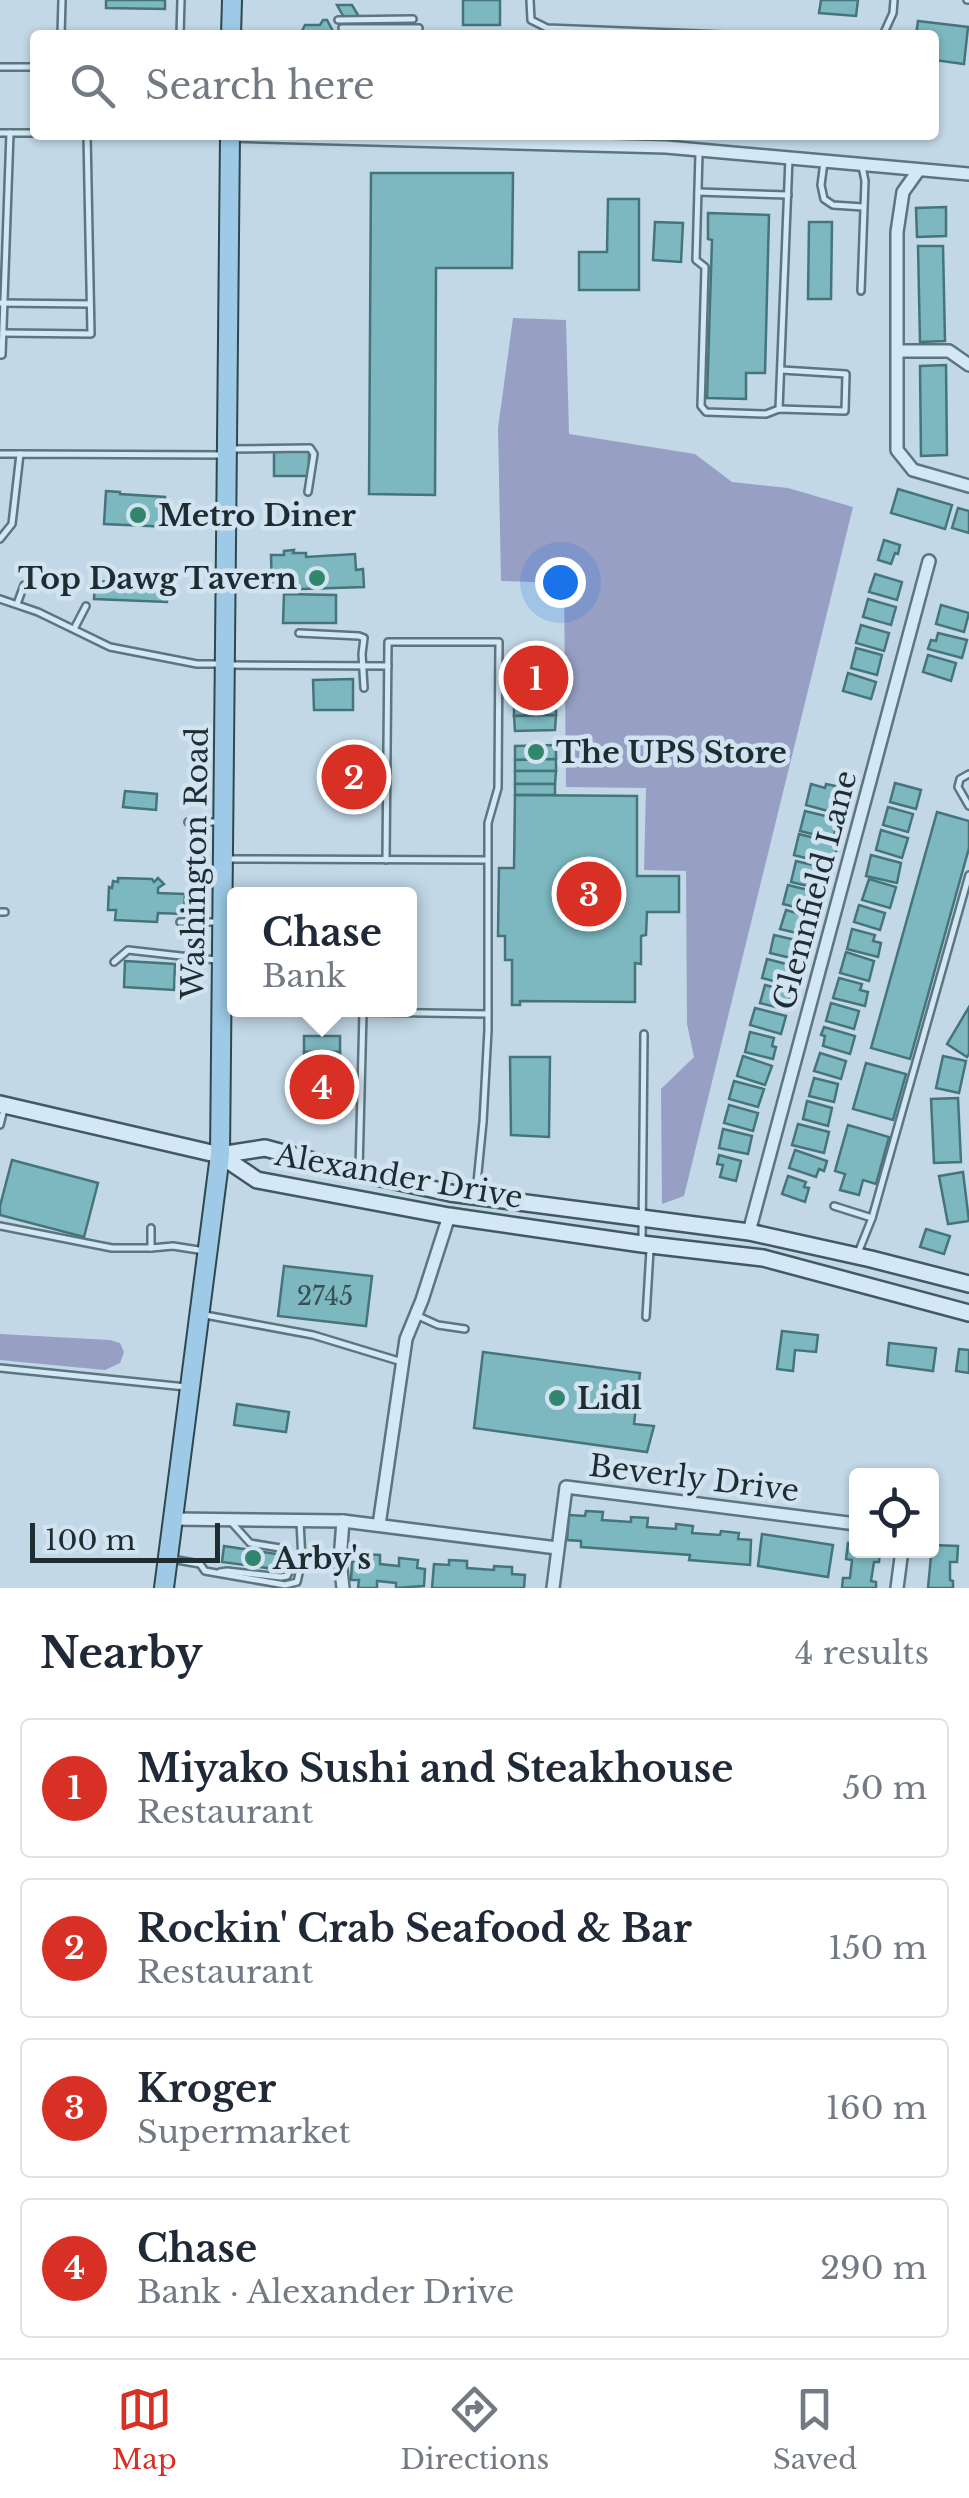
<!DOCTYPE html>
<meta charset="utf-8">
<style>
:root{--surface:#fff;--page:#f2f2f3;--text:#1f2937;--muted:#747a83;--line:#e0e1e3;--accent:#d93025}
body{margin:0;font-family:"Libre Baskerville",serif;background:var(--page);color:var(--text)}
.controls{position:absolute;right:30px;bottom:30px;display:grid;overflow:hidden;border-radius:10px;box-shadow:0 2px 8px #0004}
.controls button{width:90px;height:90px;display:grid;place-items:center;padding:0;border:0;border-bottom:2px solid var(--line);background:var(--surface);color:var(--text);font:50px sans-serif}
.scale{position:absolute;left:30px;bottom:25px;width:190px;box-sizing:border-box;padding-left:10px;border:5px solid #1e2d31;border-top:0;font-size:28px;line-height:35px;white-space:nowrap;color:#1e2d31;-webkit-text-stroke:8px #d1e3f0;paint-order:stroke}
.you{position:absolute;left:560px;top:582px;width:35px;height:35px;margin:-25px;border:8px solid #fff;border-radius:50%;background:#1a73e8;box-shadow:0 0 0 15px #1a73e833}
.badge{display:grid;place-items:center;width:65px;height:65px;border-radius:50%;background:var(--accent);color:#fff;font-size:32px;font-weight:700}
.pin{position:absolute;translate:-50% -50%;border:5px solid #fff;box-shadow:0 2px 10px #0006}
.popup{position:absolute;left:227px;top:887px;width:190px;height:130px;box-sizing:border-box;display:grid;place-content:center;border-radius:10px;background:var(--surface);filter:drop-shadow(0 2px 8px #0005);font-size:32px;white-space:nowrap;color:var(--muted)}
.popup b{font-size:38px;color:var(--text)}
.popup::after{content:'';position:absolute;left:50%;top:100%;margin-left:-20px;border:20px solid transparent;border-top-color:var(--surface)}
.list{margin:0;padding:0;list-style:none}
h2{display:flex;justify-content:space-between;align-items:center;height:130px;margin:0;padding:0 40px;font-size:42px}
h2 small{font-size:32px;font-weight:400;color:var(--muted)}
.list li{display:grid;grid-template-columns:65px 1fr auto;gap:30px;align-items:center;box-sizing:border-box;height:140px;margin:0 20px 20px;padding:0 20px;border:2px solid var(--line);border-radius:10px}
.list b{display:block;font-size:38px;white-space:nowrap}
.list p{margin:0;font-size:32px;white-space:nowrap;color:var(--muted)}
.list em{font-size:32px;font-style:normal;color:var(--muted)}
.icon{flex:none;width:55px;height:55px;fill:none;stroke:currentColor;stroke-width:2;stroke-linecap:round;stroke-linejoin:round}
.map{position:relative;flex:none;width:969px;height:1588px;overflow:hidden}
.search{position:absolute;background:var(--surface);box-shadow:0 2px 8px #0004;left:30px;right:30px;top:30px;height:110px;display:flex;align-items:center;gap:25px;box-sizing:border-box;padding:0 35px;border-radius:10px;color:var(--muted);font-size:38px}
.sheet{height:770px;background:var(--surface)}
nav{display:flex;justify-content:space-around;align-items:center;box-sizing:border-box;height:140px;border-top:2px solid var(--line);background:var(--surface);font-size:28px;color:var(--muted)}
nav a{display:grid;justify-items:center;gap:5px}
nav .on{color:var(--accent)}
.map>svg:first-child{display:block}
.green{fill:#989fc4}
.building{fill:#7db8c1;stroke:#45757b;stroke-width:2.5}
.lines{fill:none;stroke-linecap:round;stroke-linejoin:round}
.lane-casing{stroke:#5c767f;stroke-width:10}
.street-casing{stroke:#5c767f;stroke-width:16}
.secondary-casing{stroke:#3f5a61;stroke-width:20}
.primary-casing{stroke:#2f484d;stroke-width:22}
.lane{stroke:#d4e7f4;stroke-width:5}
.street{stroke:#d4e7f4;stroke-width:11}
.secondary{stroke:#d4e7f4;stroke-width:15}
.primary{stroke:#9ecae7;stroke-width:18}
.poi-dot{fill:#33866e;stroke:#d1e3f0;stroke-width:4}
.labels{text-anchor:middle;dominant-baseline:central;stroke-width:9;stroke-linejoin:round;paint-order:stroke}
.number-label{font-size:25px;fill:#365055}
.poi-label{font-size:30px;font-weight:bold;fill:#1e2d31;stroke:#d1e3f0;text-anchor:start}
.street-label{font-size:30px;fill:#1e2d31;stroke:#d1e3f0}
</style>
<div class="map">
<svg width="969" height="1588" viewBox="0 0 969 1588">
<rect width="100%" height="100%" fill="#c2d8e7"/>
<g class="green">
<path d="M513,318l53,2 3,114 126,20 37,28 56,6 65,19 -169,689 -22,8 -1,-115 33,-32 -7,-33 -1,-153 -42,-1 2,-82 -80,-1 -2,-204 -63,-2 -3,-153z"/>
<path d="M0,1334l110,6 10,3 4,9 -4,11 -15,7 -105,-10z"/>
</g>
<g class="building">
<path d="M106,0h59v9l-59,-1z"/>
<rect x="463" y="0" width="37" height="25"/>
<path d="M821,0h37l-2,16 -37,-3z"/>
<path d="M337,5h15l18,30h-16z"/>
<path d="M323,20h4l8,15h-35l5,-10h15z"/>
<path d="M918,21l50,6 -4,37 -30,-4v-25h-18z"/>
<path d="M371,173h142l-1,95h-76l-1,227 -66,-1z"/>
<path d="M608,199h31v91h-60v-38h28z"/>
<path d="M946,207v29l-29,1 -1,-29z"/>
<path d="M708,213l61,2 -4,158h-19v26l-39,-1 5,-158 -4,-1z"/>
<path d="M655,222l28,1 -2,39 -28,-2z"/>
<path d="M809,222h23l-1,77h-23z"/>
<path d="M918,246h25l2,95 -25,1z"/>
<path d="M946,365l1,90 -26,1 -1,-90z"/>
<path d="M309,451v25h-35v-24z"/>
<path d="M898,489l54,16 -7,24 -54,-16z"/>
<path d="M106,491l14,1v2l45,3v5l6,5 -1,20 -66,-3z"/>
<path d="M958,508l11,3v22l-17,-5z"/>
<path d="M884,540l16,5 -2,9 -3,-1 -4,11 -13,-4z"/>
<path d="M294,550l-1,3h13v4l49,-3 1,16 7,-1 1,18 -92,3 -1,-35h13v-4z"/>
<path d="M117,571l48,2 -1,17h4l-1,12 -73,-3 1,-18 21,1z"/>
<path d="M875,574l27,8 -5,18 -28,-8z"/>
<path d="M284,594l52,1v28h-53z"/>
<path d="M868,599l28,8 -5,18 -28,-8z"/>
<path d="M941,605l28,8 -5,19 -28,-8z"/>
<path d="M861,625l28,8 -5,18 -28,-8z"/>
<path d="M938,633l29,7 -5,18 -34,-9 3,-9 5,1z"/>
<path d="M856,648l26,7 -5,20 -26,-7z"/>
<path d="M515,655l42,1 -1,45h-42z"/>
<path d="M928,655l28,8 -5,18 -28,-9z"/>
<path d="M848,673l28,9 -5,17 -28,-8z"/>
<path d="M353,679v31h-39l-1,-30z"/>
<path d="M514,701h42v14l-42,1z"/>
<path d="M556,715l-1,15 -40,1 -1,-15z"/>
<path d="M556,745v14l-41,1v-14z"/>
<rect x="332" y="754" width="44" height="46"/>
<path d="M556,759v12h-41v-11z"/>
<path d="M515,771h41l-1,13h-40z"/>
<path d="M895,783l26,7 -5,19 -26,-7z"/>
<rect x="515" y="784" width="40" height="11"/>
<path d="M811,784l14,4 1,-4 14,3 -1,7 5,2 -5,18 -33,-9z"/>
<path d="M125,791l32,3 -1,16 -33,-3z"/>
<path d="M515,795l122,1v80h42v36h-32l-1,23 -5,1v28l-6,-1v39l-115,-1v4h-8v-45h-7v-24h-7l1,-68h15z"/>
<path d="M888,807l25,7 -5,18 -25,-7z"/>
<path d="M805,811l33,8 -5,20 -33,-8z"/>
<path d="M937,812l32,9v27l-59,211 -39,-11z"/>
<path d="M881,830l27,8 -6,20 -26,-8z"/>
<path d="M799,834l39,10 -4,16 -8,-2 -1,5 -31,-8z"/>
<path d="M871,855l30,8 -4,20 -31,-7z"/>
<path d="M796,861l29,7 -5,21 -29,-7z"/>
<path d="M118,878l34,1 2,3 4,-4 6,6 -6,4v5l27,1 -1,20 -26,-1 -1,9 -42,-2 1,-10h-8l1,-23 3,1 1,-7 5,1z"/>
<path d="M869,879l27,8 -6,21 -28,-8z"/>
<path d="M788,885l32,8 -5,19 -32,-8z"/>
<path d="M859,905l26,8 -5,17 -26,-8z"/>
<path d="M786,910l24,7 -5,18 -25,-6z"/>
<path d="M852,929l23,6 -2,6 8,2 -3,14 -31,-8z"/>
<path d="M774,935l30,7 -5,18 -29,-7z"/>
<path d="M846,952l28,9 -5,20 -29,-8z"/>
<path d="M767,959l31,8 -6,19 -30,-8z"/>
<path d="M125,961l50,3 -1,26 -50,-3z"/>
<path d="M839,978l23,6 -2,6 8,2 -3,14 -32,-8z"/>
<path d="M765,985l27,7 -5,18 -27,-7z"/>
<path d="M831,1003l28,8 -5,18 -28,-8z"/>
<path d="M969,1007v47l-2,3 -20,-13z"/>
<path d="M755,1008l31,8 -5,18 -31,-9z"/>
<path d="M824,1027l31,9 -5,18 -27,-8 2,-10 -4,-1z"/>
<path d="M750,1032l24,6 -2,8 4,1 -3,12 -28,-7z"/>
<rect x="304" y="1036" width="36" height="16"/>
<path d="M304,1052h36v26l-36,1z"/>
<path d="M820,1053l26,8 -5,18 -27,-8z"/>
<path d="M743,1056l29,10 -7,19 -28,-9z"/>
<path d="M943,1056l23,5 -7,32 -23,-5z"/>
<path d="M510,1057h40l-1,80 -38,-2z"/>
<path d="M866,1063l40,11 -13,46 -40,-11z"/>
<path d="M340,1078v17h-36v-16z"/>
<path d="M814,1078l24,6 -4,18 -25,-6z"/>
<path d="M734,1081l30,8 -6,18 -29,-8z"/>
<path d="M958,1098l3,64 -27,1 -3,-64z"/>
<path d="M807,1101l25,7 -4,18 -25,-7z"/>
<path d="M729,1105l29,8 -5,18 -29,-8z"/>
<path d="M798,1124l31,8 -5,21 -32,-8z"/>
<path d="M848,1125l41,12 -13,47 -13,-4 -4,15 -19,-5 5,-16 -10,-3z"/>
<path d="M723,1129l29,7 -4,18 -29,-6z"/>
<path d="M795,1150l32,11 -3,10 -5,-2 -3,8 -27,-9z"/>
<path d="M719,1155l22,6 -5,20 -16,-4 3,-12 -6,-1z"/>
<path d="M12,1160l86,23 -14,54 -84,-22v-9z"/>
<path d="M963,1172l6,49 -21,3 -9,-48z"/>
<path d="M788,1176l18,6 -2,5 5,1 -4,14 -23,-8z"/>
<path d="M926,1229l24,7 -6,18 -24,-7z"/>
<path d="M284,1266l88,10 -6,50 -88,-10z"/>
<path d="M782,1331l36,4 -2,17 -21,-2 -2,21 -16,-2z"/>
<path d="M889,1343l47,5 -3,23 -46,-6z"/>
<path d="M959,1349l10,1v23l-13,-2z"/>
<path d="M483,1352l157,21 -6,51 20,2 -7,26 -173,-24z"/>
<path d="M237,1404l52,8 -3,20 -52,-7z"/>
<path d="M586,1511l17,1 -1,8 29,2v-5l17,1 -1,9 29,2v-5l17,2 -1,7 28,2 1,-4 18,2 -1,6 13,1 -1,25 -61,-5 1,-5 -109,-8v-6l-14,-1 2,-25 16,1z"/>
<path d="M762,1534l71,11 -5,32 -70,-11z"/>
<path d="M856,1534v16h24l-1,12h-5l-3,19 5,1v6h-34l1,-10h7l2,-18 -6,-1 2,-16 7,1z"/>
<path d="M932,1545l26,1 -1,16h-7v18l3,1v7h-25z"/>
<path d="M224,1546l59,9 -2,15 -59,-8z"/>
<path d="M363,1554l17,1v9l19,2v-8l19,2 -1,8 8,1 -1,17 -28,2v-5l-19,-2v7h-19l1,-8h-8l1,-18h11z"/>
<path d="M449,1560l18,1v7l27,2v-4l18,1v7l13,1 -1,13h-92l2,-24 15,1z"/>
</g>
<g class="lines">
<g class="lane-casing">
<g id="lane">
<path d="M530,0l1,20 16,8 177,7"/>
<path d="M967,0h2"/>
<path d="M338,20l75,-1"/>
<path d="M342,28h77"/>
<path d="M61,35l1,-35"/>
<path d="M180,35l1,-35"/>
<path d="M346,35h73"/>
<path d="M883,35l10,-22 1,-13"/>
<path d="M0,67h35"/>
<path d="M0,133h35"/>
<path d="M210,135h17"/>
<path d="M699,153l-3,107 9,7 -4,139 5,6 60,2 13,-5 66,2 1,-37 -64,-4"/>
<path d="M824,162l-3,23 3,14 9,6 30,2"/>
<path d="M698,192l90,3"/>
<path d="M861,291l4,-110 -3,-15"/>
<path d="M0,303l90,1"/>
<path d="M3,333l88,1 -4,-199"/>
<path d="M0,355h2l8,-222"/>
<path d="M779,409l10,-251"/>
<path d="M230,449l80,-1 4,6 -6,38"/>
<path d="M0,454h20"/>
<path d="M0,539l12,-15 8,-70 203,1"/>
<path d="M0,599l38,13 72,35 87,17h23"/>
<path d="M17,604l7,-19"/>
<path d="M74,629l12,-23"/>
<path d="M299,633l60,3 5,2 -2,16 2,34"/>
<path d="M231,665l157,1"/>
<path d="M969,774l-9,5 -2,8 11,19"/>
<path d="M188,822h33"/>
<path d="M226,859l261,1"/>
<path d="M386,860l2,-218h111l-1,146 -10,35v207l-5,92 -7,71"/>
<path d="M190,874l30,-2"/>
<path d="M0,912h5"/>
<path d="M180,922h39"/>
<path d="M114,962l14,-12 88,10"/>
<path d="M226,1010l137,2"/>
<path d="M0,1125l4,-16"/>
<path d="M359,1170l4,-158 125,2"/>
<path d="M834,1206l38,12 -14,35"/>
<path d="M872,1218l97,-343"/>
<path d="M0,1226l112,22h39"/>
<path d="M151,1228v20l22,-2 32,5"/>
<path d="M642,1241l2,-207"/>
<path d="M205,1315l108,20 89,27"/>
<path d="M416,1315l22,10 27,4"/>
<path d="M646,1317l4,-67"/>
<path d="M0,1368l186,19"/>
<path d="M171,1559l29,5 5,7 80,14 12,-3 5,-21 -2,-40"/>
<path d="M220,1572l7,-1 54,6 6,-1c6,-9 4,-18 -1,-27l-36,-6 -17,-19"/>
</g>
</g>
<g class="street-casing">
<g id="street">
<path d="M230,135l436,12 303,27"/>
<path d="M918,171l-15,21 -6,40v218l16,20 56,16"/>
<path d="M899,351h50l20,14"/>
<path d="M749,1232l180,-671"/>
<path d="M172,1519l171,2 214,27"/>
<path d="M343,1521l-3,39 3,28"/>
<path d="M379,1525l27,-186 16,-39 27,-84"/>
<path d="M553,1588l13,-101 290,37"/>
<path d="M897,1588l5,-38"/>
</g>
</g>
<g class="secondary-casing">
<g id="secondary">
<path d="M0,1104l220,51 37,25 192,36 193,28 121,14 206,55"/>
<path d="M220,1155l45,-7 93,25 92,20 299,39 122,27 98,25"/>
</g>
</g>
<g class="primary-casing">
<g id="primary">
<path d="M231,35l1,-35"/>
<path d="M164,1588l56,-433 10,-1020"/>
</g>
</g>
<use href="#lane" class="lane"/>
<use href="#street" class="street"/>
<use href="#secondary" class="secondary"/>
<use href="#primary" class="primary"/>
</g>
<g class="poi-dot">
<circle cx="138" cy="515" r="10"/>
<circle cx="317" cy="578" r="10"/>
<circle cx="536" cy="752" r="10"/>
<circle cx="557" cy="1398" r="10"/>
<circle cx="253" cy="1558" r="10"/>
</g>
<g class="labels">
<g class="number-label">
<text x="325" y="1296">2745</text>
</g>
<g class="poi-label">
<text x="158" y="515">Metro Diner</text>
<text x="297" y="578" text-anchor="end">Top Dawg Tavern</text>
<text x="556" y="752">The UPS Store</text>
<text x="577" y="1398">Lidl</text>
<text x="273" y="1558">Arby's</text>
</g>
<g class="street-label">
<text transform="translate(195 863) rotate(-89)">Washington Road</text>
<text transform="translate(815 890) rotate(-75)">Glennfield Lane</text>
<text transform="translate(399 1176) rotate(10)">Alexander Drive</text>
<text transform="translate(694 1478) rotate(7)">Beverly Drive</text>
</g>
</g>
</svg>
<div class="controls">
<button><svg class="icon" aria-label="locate" viewBox="0 0 24 24"><circle cx="12" cy="12" r="6"/><path d="M12 2v4M12 18v4M2 12h4M18 12h4"/></svg></button>
</div>
<div class="scale">100 m</div>
<div class="you"></div>
<div class="pin badge" style="left:536px;top:678px">1</div>
<div class="pin badge" style="left:354px;top:777px">2</div>
<div class="pin badge" style="left:589px;top:894px">3</div>
<div class="pin badge" style="left:322px;top:1087px">4</div>
<div class="popup"><b>Chase</b>Bank</div>
<div class="search"><svg class="icon" aria-label="search" viewBox="0 0 24 24"><circle cx="10" cy="10" r="6"/><path d="M15 15l6 6"/></svg>Search here</div>
</div>
<section class="sheet">
<h2>Nearby<small>4 results</small></h2>
<ul class="list">
<li><span class="badge">1</span><div><b>Miyako Sushi and Steakhouse</b><p>Restaurant</p></div><em>50 m</em></li>
<li><span class="badge">2</span><div><b>Rockin' Crab Seafood &amp; Bar</b><p>Restaurant</p></div><em>150 m</em></li>
<li><span class="badge">3</span><div><b>Kroger</b><p>Supermarket</p></div><em>160 m</em></li>
<li><span class="badge">4</span><div><b>Chase</b><p>Bank · Alexander Drive</p></div><em>290 m</em></li>
</ul>
</section>
<nav>
<a class="on"><svg class="icon" aria-label="map" viewBox="0 0 24 24"><path d="M3 6l6-2 6 2 6-2v14l-6 2-6-2-6 2zM9 4v14M15 6v14"/></svg>Map</a>
<a><svg class="icon" aria-label="directions" viewBox="0 0 24 24"><path d="M12 3l9 9-9 9-9-9zM9 14v-3h6M13 9l2 2-2 2"/></svg>Directions</a>
<a><svg class="icon" aria-label="saved" viewBox="0 0 24 24"><path d="M7 4h10v16l-5-4-5 4z"/></svg>Saved</a>
</nav>
